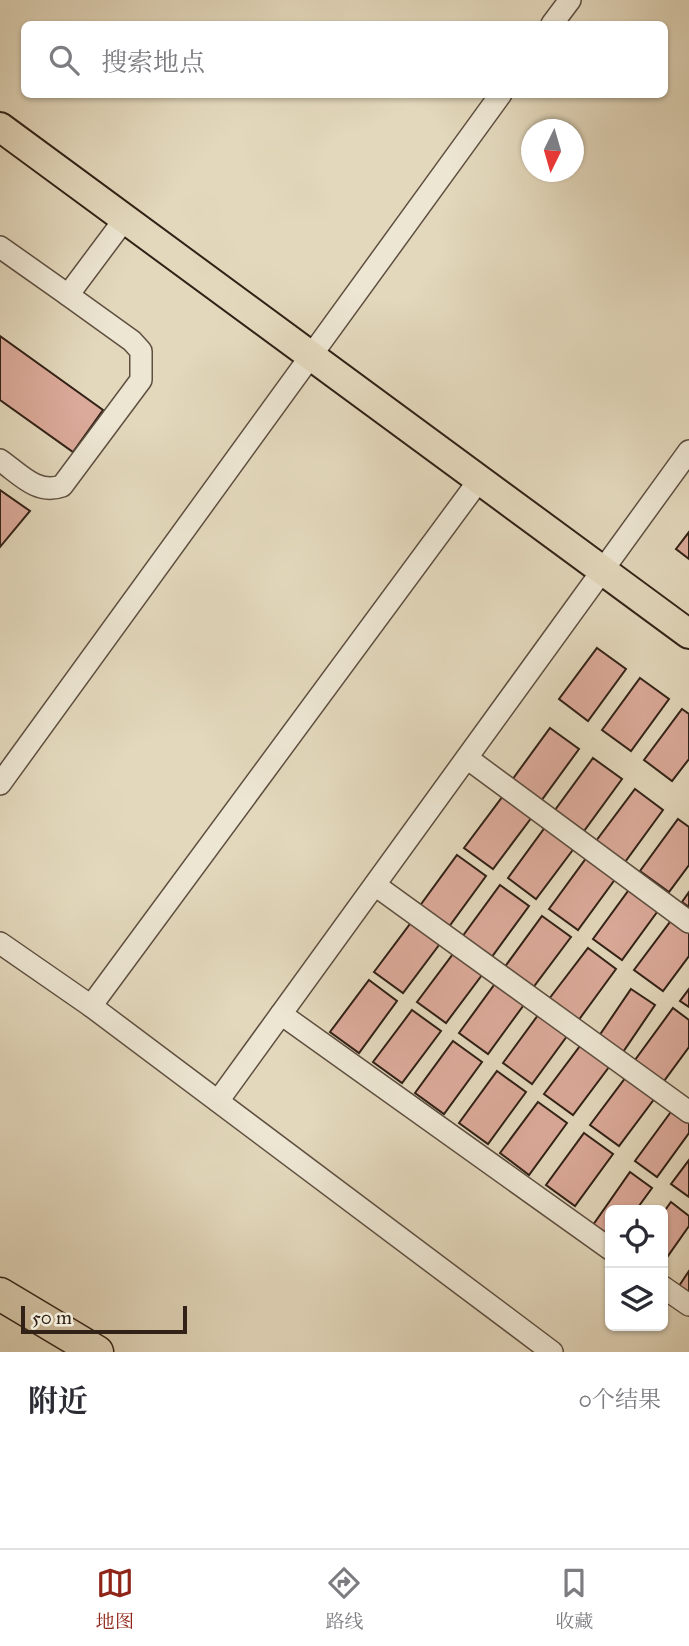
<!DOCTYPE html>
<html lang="zh">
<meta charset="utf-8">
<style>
:root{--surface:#fff;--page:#f7f7f7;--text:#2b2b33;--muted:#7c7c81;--line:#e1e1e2;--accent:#8f2418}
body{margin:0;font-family:"IM FELL Great Primer","Noto Serif SC",serif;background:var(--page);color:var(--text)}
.controls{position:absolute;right:21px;bottom:21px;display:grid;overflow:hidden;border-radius:10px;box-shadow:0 2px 5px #0004}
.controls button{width:63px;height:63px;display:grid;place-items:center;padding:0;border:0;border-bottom:2px solid var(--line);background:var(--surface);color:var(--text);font:35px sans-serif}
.compass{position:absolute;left:521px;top:119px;width:63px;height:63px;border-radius:50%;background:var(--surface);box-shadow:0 2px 5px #0004;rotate:185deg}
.scale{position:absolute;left:21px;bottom:18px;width:166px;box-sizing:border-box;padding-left:7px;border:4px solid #312116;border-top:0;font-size:19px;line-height:24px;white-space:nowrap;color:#312116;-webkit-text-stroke:5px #ede6d3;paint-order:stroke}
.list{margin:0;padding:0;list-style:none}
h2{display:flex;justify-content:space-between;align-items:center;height:91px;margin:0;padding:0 28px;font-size:30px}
h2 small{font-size:23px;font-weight:400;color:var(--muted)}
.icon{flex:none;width:38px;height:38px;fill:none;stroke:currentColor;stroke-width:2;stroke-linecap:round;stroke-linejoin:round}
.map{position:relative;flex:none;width:689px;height:1352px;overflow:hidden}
.search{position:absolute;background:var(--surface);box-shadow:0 2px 5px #0004;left:21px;right:21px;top:21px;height:77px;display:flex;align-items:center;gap:18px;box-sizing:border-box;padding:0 24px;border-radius:10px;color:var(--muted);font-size:26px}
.sheet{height:196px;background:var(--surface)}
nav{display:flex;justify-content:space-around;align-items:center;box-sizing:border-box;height:98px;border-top:2px solid var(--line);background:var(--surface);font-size:19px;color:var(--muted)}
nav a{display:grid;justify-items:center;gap:4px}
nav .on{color:var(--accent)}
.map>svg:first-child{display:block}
.building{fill:#dcaa9a;stroke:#312116;stroke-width:2}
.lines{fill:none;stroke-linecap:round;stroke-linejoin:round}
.minor-casing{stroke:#5e4f40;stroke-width:24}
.major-casing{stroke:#312116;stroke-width:32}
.highway-casing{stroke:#312116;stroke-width:35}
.minor{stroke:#ede6d3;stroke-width:21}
.major{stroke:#e3d8bc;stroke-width:28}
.highway{stroke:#e3d8bc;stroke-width:32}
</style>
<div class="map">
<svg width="689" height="1352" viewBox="0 0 689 1352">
<rect width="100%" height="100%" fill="#e3d8bc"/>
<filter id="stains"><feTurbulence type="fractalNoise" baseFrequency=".00286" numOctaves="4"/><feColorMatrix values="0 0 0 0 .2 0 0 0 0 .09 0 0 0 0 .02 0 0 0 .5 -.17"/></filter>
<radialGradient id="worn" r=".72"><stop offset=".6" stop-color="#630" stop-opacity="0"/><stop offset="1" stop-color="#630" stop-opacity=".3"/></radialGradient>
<g class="building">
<path d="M0,336l103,74 -30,42 -73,-52z"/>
<path d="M0,490l30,21 -30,36z"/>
<path d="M689,532v27l-13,-10z"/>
<path d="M597,648l29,21 -38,52 -29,-22z"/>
<path d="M640,678l29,21 -38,52 -29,-21z"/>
<path d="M682,709l7,5v45l-17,22 -28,-21z"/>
<path d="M550,728l29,21 -38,52 -29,-21z"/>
<path d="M593,758l29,21 -38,52 -29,-21z"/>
<path d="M635,789l28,21 -38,52 -29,-21z"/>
<path d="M503,796l29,21 -39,52 -29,-21z"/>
<path d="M678,819l11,8v38l-20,27 -29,-21z"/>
<path d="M546,826l29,21 -39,52 -28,-21z"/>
<path d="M457,855l29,21 -38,52 -29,-21z"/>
<path d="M587,857l29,21 -38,52 -29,-21z"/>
<path d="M500,885l29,21 -38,52 -29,-21z"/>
<path d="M631,887l29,21 -38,52 -29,-21z"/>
<path d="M689,892v15l-7,-5z"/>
<path d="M542,916l29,21 -39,52 -28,-21z"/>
<path d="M673,918l16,12v26l-26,35 -29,-21z"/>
<path d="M413,920l29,21 -39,52 -29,-21z"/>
<path d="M588,948l28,21 -38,52 -29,-22z"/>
<path d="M456,950l29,21 -39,52 -29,-21z"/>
<path d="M369,980l28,21 -38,52 -29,-21z"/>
<path d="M497,981l29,21 -38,52 -29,-21z"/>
<path d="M631,989l24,16 -32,47 -24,-16z"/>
<path d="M689,989v18l-9,-6z"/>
<path d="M673,1008l16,12v27l-25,34 -29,-21z"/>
<path d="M412,1010l29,21 -39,52 -29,-21z"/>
<path d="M541,1011l29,21 -38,52 -29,-21z"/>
<path d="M453,1041l29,21 -38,52 -29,-21z"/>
<path d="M583,1042l29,21 -39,52 -29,-21z"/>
<path d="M497,1071l29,21 -38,52 -29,-21z"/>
<path d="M629,1073l29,21 -39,52 -29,-21z"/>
<path d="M538,1102l29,21 -38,52 -29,-22z"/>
<path d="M673,1109l16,11v13l-32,44 -22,-16z"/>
<path d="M584,1133l29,21 -38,52 -29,-21z"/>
<path d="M689,1160v37l-18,-13z"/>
<path d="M630,1172l22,16 -16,22h-26v27l-17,-12z"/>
<path d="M671,1202l18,14v10l-26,37v-50z"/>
<path d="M689,1271v22l-10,-7z"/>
</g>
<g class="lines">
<g class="minor-casing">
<g id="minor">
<path d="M552,24l18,-24"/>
<path d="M0,247l68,48"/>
<path d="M0,460c20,14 37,35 62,26l79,-106v-29l-9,-10 -64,-46 56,-75"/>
<path d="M467,758l222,164"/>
<path d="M0,784l501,-690"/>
<path d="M375,885l314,227"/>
<path d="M0,943l91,63 461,346"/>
<path d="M91,1006l389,-527"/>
<path d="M281,1014l329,235"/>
<path d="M218,1101l471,-650"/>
<path d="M663,1287l26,18"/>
</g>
</g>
<g class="major-casing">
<path id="major" d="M0,127l689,507"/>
</g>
<g class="highway-casing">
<path id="highway" d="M0,1294l97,58"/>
</g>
<use href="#minor" class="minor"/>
<use href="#major" class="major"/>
<use href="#highway" class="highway"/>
</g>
<rect width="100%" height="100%" filter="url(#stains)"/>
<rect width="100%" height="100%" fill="url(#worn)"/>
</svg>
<div class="controls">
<button><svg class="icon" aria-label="locate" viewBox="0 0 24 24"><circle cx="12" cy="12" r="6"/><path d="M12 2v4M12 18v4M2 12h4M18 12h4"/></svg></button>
<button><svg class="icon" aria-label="layers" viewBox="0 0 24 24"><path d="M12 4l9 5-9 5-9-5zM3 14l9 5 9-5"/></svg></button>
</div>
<svg class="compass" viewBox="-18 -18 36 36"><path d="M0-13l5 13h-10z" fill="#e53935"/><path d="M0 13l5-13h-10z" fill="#7c7c81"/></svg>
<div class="scale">50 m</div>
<div class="search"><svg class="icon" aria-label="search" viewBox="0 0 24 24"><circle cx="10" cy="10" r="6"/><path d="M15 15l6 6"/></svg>搜索地点</div>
</div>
<section class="sheet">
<h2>附近<small>0个结果</small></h2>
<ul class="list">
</ul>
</section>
<nav>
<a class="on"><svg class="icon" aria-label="map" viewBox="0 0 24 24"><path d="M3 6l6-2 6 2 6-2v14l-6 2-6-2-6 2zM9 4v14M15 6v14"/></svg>地图</a>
<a><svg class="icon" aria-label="directions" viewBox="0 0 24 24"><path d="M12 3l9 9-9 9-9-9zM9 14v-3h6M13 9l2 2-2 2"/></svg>路线</a>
<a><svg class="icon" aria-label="saved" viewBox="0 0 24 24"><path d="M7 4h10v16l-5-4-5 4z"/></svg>收藏</a>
</nav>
